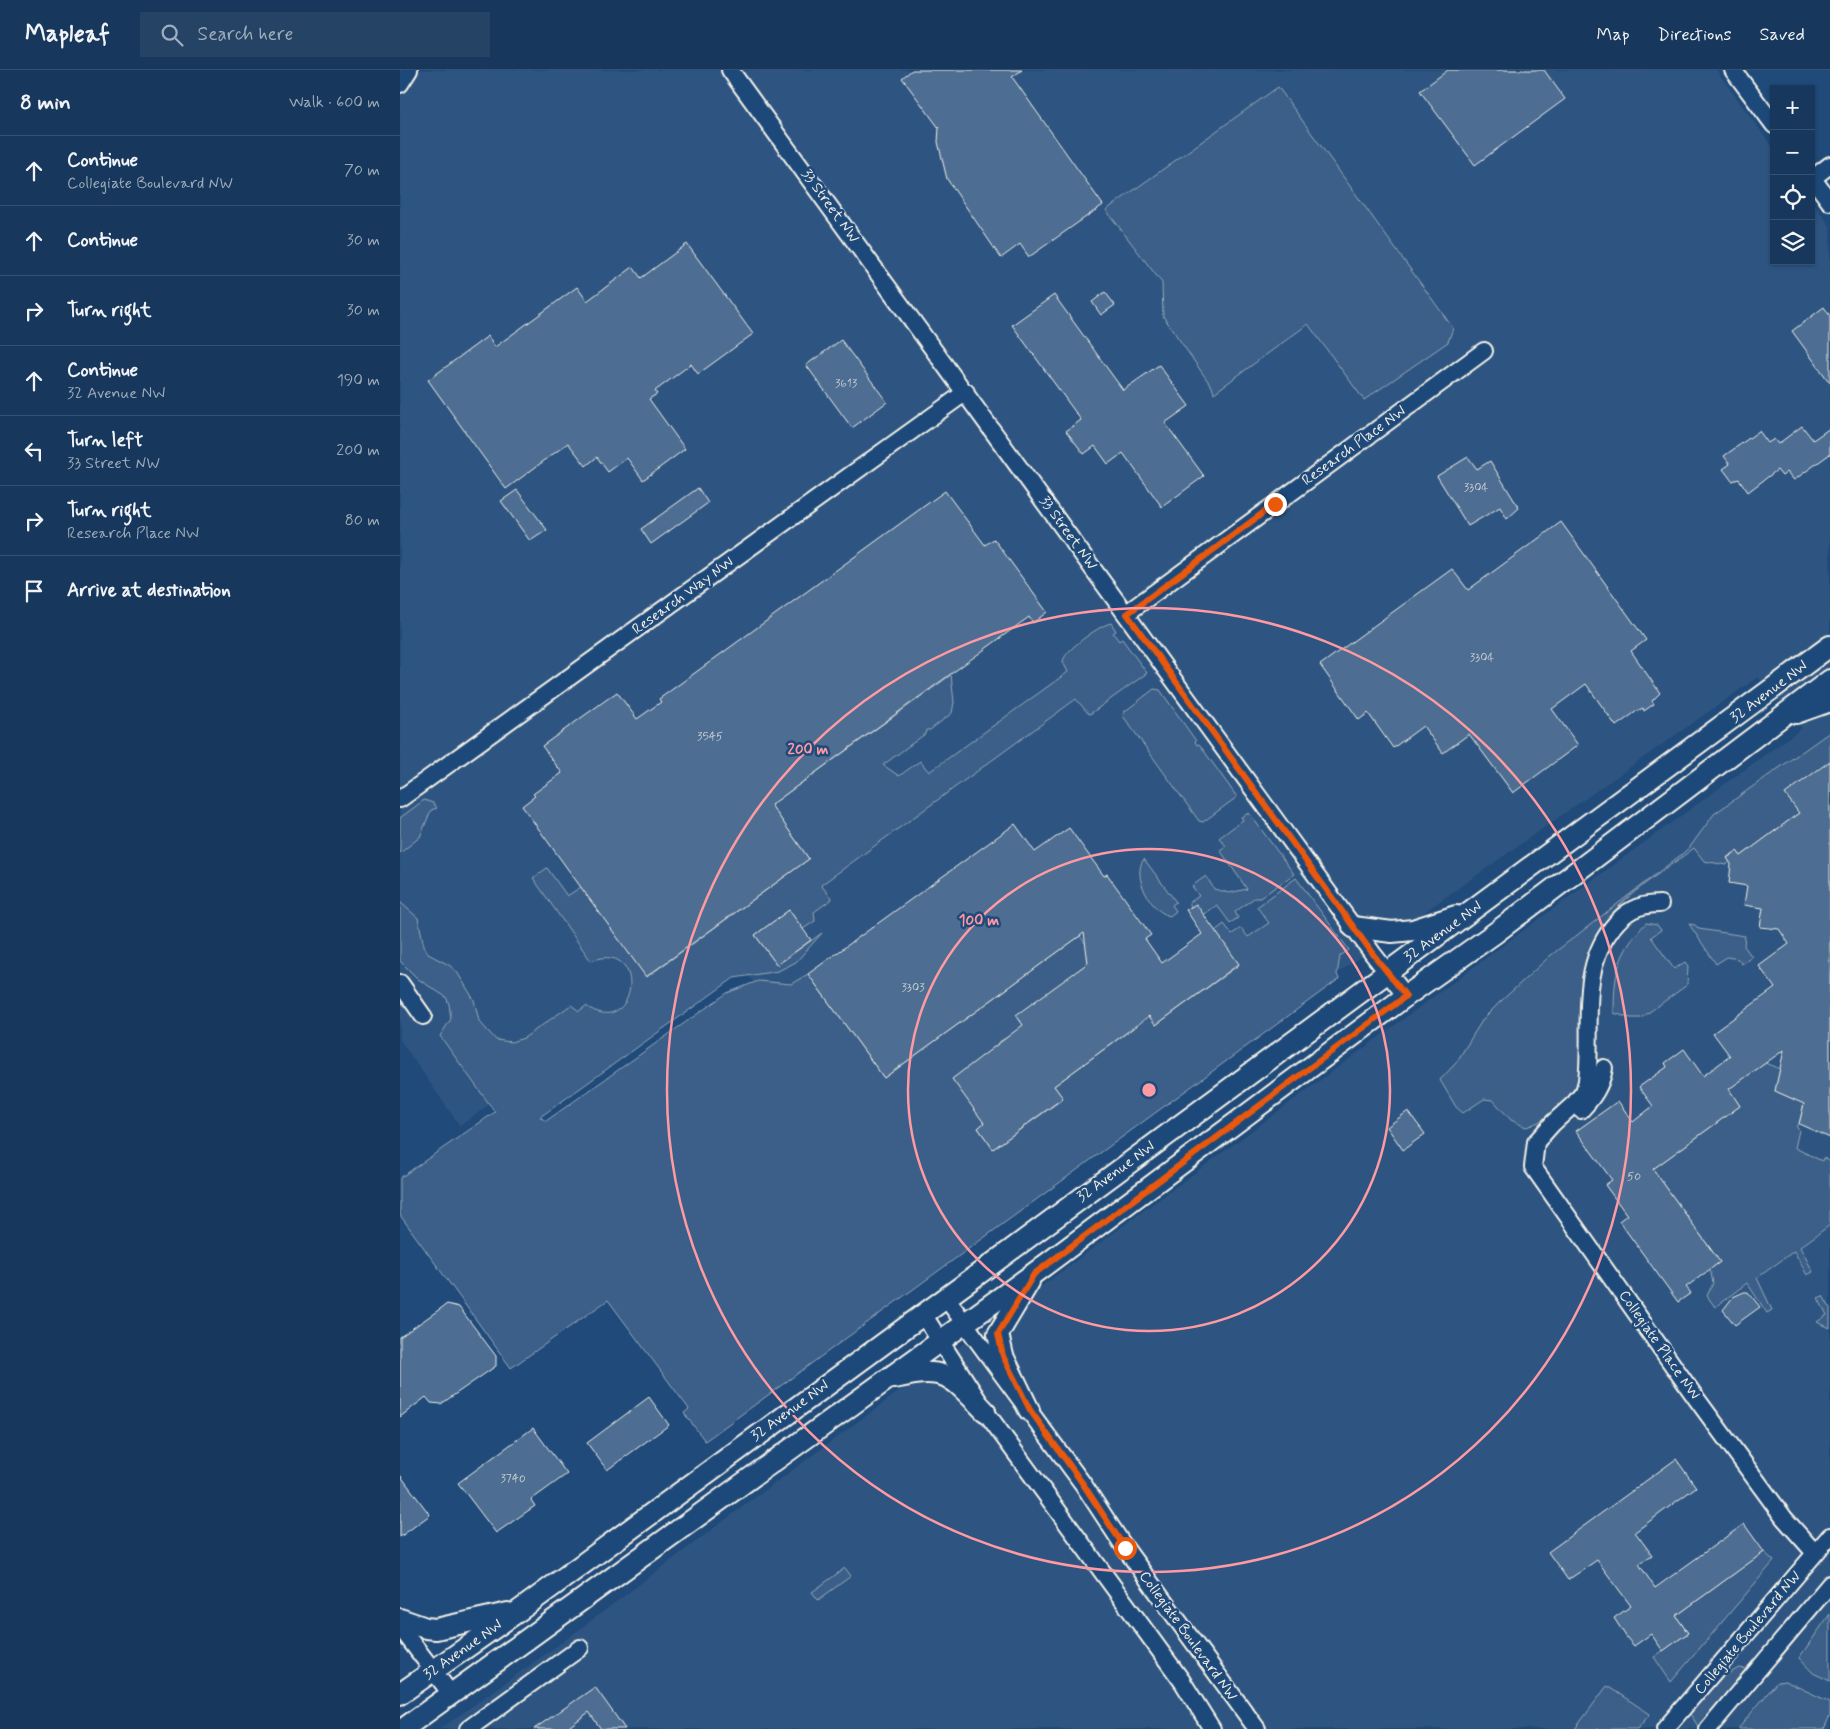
<!DOCTYPE html>
<meta charset="utf-8">
<style>
:root{--surface:#17385c;--page:#244365;--text:#f1f3f6;--muted:#9eacbb;--line:#365272}
body{margin:0;font-family:Mynerve,sans-serif;background:var(--page);color:var(--text)}
.controls{position:absolute;right:15px;top:15px;display:grid;overflow:hidden;border-radius:0px;box-shadow:0 1px 4px #0004}
.controls button{width:45px;height:45px;display:grid;place-items:center;padding:0;border:0;border-bottom:1px solid var(--line);background:var(--surface);color:var(--text);font:25px sans-serif}
.stop{position:absolute;width:15px;height:15px;margin:-11px;border:4px solid #ea580c;border-radius:50%;background:#fff}
.stop.end{background:#ea580c;border-color:#fff;box-shadow:0 1px 5px #0008}
.list{margin:0;padding:0;list-style:none}
h2{display:flex;justify-content:space-between;align-items:center;height:65px;margin:0;padding:0 20px;font-size:21px}
h2 small{font-size:16px;font-weight:400;color:var(--muted)}
.list li{display:grid;grid-template-columns:32px 1fr auto;gap:15px;align-items:center;box-sizing:border-box;height:70px;padding:0 20px;border-top:1px solid var(--line)}
.list b{display:block;font-size:19px;white-space:nowrap}
.list p{margin:0;font-size:16px;white-space:nowrap;color:var(--muted)}
.list em{font-size:16px;font-style:normal;color:var(--muted)}
.icon{flex:none;width:28px;height:28px;fill:none;stroke:currentColor;stroke-width:2;stroke-linecap:round;stroke-linejoin:round}
.map{position:relative;flex:none;width:1430px;height:1659px;overflow:hidden}
header{display:flex;align-items:center;gap:30px;box-sizing:border-box;height:70px;padding:0 25px;background:var(--surface);border-bottom:1px solid var(--line)}
header strong{font-size:24px}
nav{display:flex;gap:28px;margin-inline-start:auto;font-size:18px}
.search{width:350px;height:45px;background:var(--page);display:flex;align-items:center;gap:12px;box-sizing:border-box;padding:0 18px;border-radius:0px;color:var(--muted);font-size:19px}
main{display:flex}
aside{flex:1;background:var(--surface)}
.map>svg:first-child{display:block}
.built{fill:#2d5581}
.green{fill:#3a5f88;stroke:#97a8b8}
.building{fill:#4d6e92;stroke:#f4f1e8}
.lines{fill:none;stroke-linecap:round;stroke-linejoin:round}
.minor-casing{stroke:#f4f1e8;stroke-width:20}
.major-casing{stroke:#f4f1e8;stroke-width:24}
.minor{stroke:#1f4a7a;stroke-width:16}
.major{stroke:#1f4a7a;stroke-width:20}
.route{stroke:#ea580c;stroke-width:6}
.ring{fill:none;stroke:#ff9aa2;stroke-width:2.5}
.labels{text-anchor:middle;dominant-baseline:central;stroke-width:5;stroke-linejoin:round;paint-order:stroke}
.number-label{font-size:12px;fill:#cad0d2}
.street-label{font-size:15px;fill:#f4f1e8;stroke:#1f4a7a}
.centre{fill:#ff9aa2;stroke:#1f4a7a;stroke-width:2.5}
.ring-label{font-size:15px;text-anchor:middle;font-weight:bold;fill:#ff9aa2;stroke:#1f4a7a;stroke-width:5;stroke-linejoin:round;paint-order:stroke}
</style>
<header>
<strong>Mapleaf</strong>
<div class="search"><svg class="icon" aria-label="search" viewBox="0 0 24 24"><circle cx="10" cy="10" r="6"/><path d="M15 15l6 6"/></svg>Search here</div>
<nav><a>Map</a><a>Directions</a><a>Saved</a></nav>
</header>
<main>
<aside>
<h2>8 min<small>Walk · 600 m</small></h2>
<ul class="list">
<li><svg class="icon" aria-label="ahead" viewBox="0 0 24 24"><path d="M12 20V5M6 11l6-6 6 6"/></svg><div><b>Continue</b><p>Collegiate Boulevard NW</p></div><em>70 m</em></li>
<li><svg class="icon" aria-label="ahead" viewBox="0 0 24 24"><path d="M12 20V5M6 11l6-6 6 6"/></svg><div><b>Continue</b></div><em>30 m</em></li>
<li><svg class="icon" aria-label="right" viewBox="0 0 24 24"><path d="M7 20v-9h11M14 6l5 5-5 5"/></svg><div><b>Turn right</b></div><em>30 m</em></li>
<li><svg class="icon" aria-label="ahead" viewBox="0 0 24 24"><path d="M12 20V5M6 11l6-6 6 6"/></svg><div><b>Continue</b><p>32 Avenue NW</p></div><em>190 m</em></li>
<li><svg class="icon" aria-label="left" viewBox="0 0 24 24"><path d="M17 20v-9H6M10 6l-5 5 5 5"/></svg><div><b>Turn left</b><p>33 Street NW</p></div><em>200 m</em></li>
<li><svg class="icon" aria-label="right" viewBox="0 0 24 24"><path d="M7 20v-9h11M14 6l5 5-5 5"/></svg><div><b>Turn right</b><p>Research Place NW</p></div><em>80 m</em></li>
<li><svg class="icon" aria-label="arrive" viewBox="0 0 24 24"><path d="M6 21V4h12l-3 4 3 4H6"/></svg><div><b>Arrive at destination</b></div></li>
</ul>
</aside>
<div class="map">
<svg width="1430" height="1659" viewBox="0 0 1430 1659">
<rect width="100%" height="100%" fill="#1f4a7a"/>
<filter id="ink" filterUnits="userSpaceOnUse"><feTurbulence type="fractalNoise" baseFrequency=".02" numOctaves="2"/><feDisplacementMap in="SourceGraphic" scale="10" xChannelSelector="R" yChannelSelector="G"/><feConvolveMatrix kernelMatrix="1 2 1 2 8 2 1 2 1" color-interpolation-filters="sRGB"/></filter>
<g filter="url(#ink)">
<path class="built" d="M0,0h1316l58,79v112h37v-61l19,26v1503h-1390l128,-91 154,-116 810,-598 270,-196 -44,-51 -809,570 -230,-311 -259,190 -60,-86z"/>
<g class="green">
<path d="M878,17l175,241 -5,14 -84,58 -56,-76 -94,69 -2,-6 -49,-71 -1,-33 -56,-73z"/>
<path d="M711,553l5,8 -3,2 6,8 3,-2 25,34 -57,41 -2,-1 -12,-14 -255,186 11,14 -18,13 1,9 -12,8 -14,-19 -34,25 22,30 45,-32 -26,29 -18,9 -44,7 -194,139 6,4 181,-128 31,-12 33,3 17,-10 76,104 196,-142 13,18 -6,3 2,5 -63,67 -26,12 -16,82 -6,5 15,21 70,-50 -9,-13 93,-68v-4l9,11 83,-60 -24,-34 9,-7 8,10 9,-6 7,9 21,-14 -12,-16 39,-29 53,72 -9,6 -3,18 2,5 -634,462 -21,-28 5,-4 -81,-109 -97,68 -111,-153v-37l95,-66 -55,-76 11,-17 -2,-15 -3,-7 -28,-18 -18,-18v-59l18,16 6,28 4,8 21,11 8,7 17,28 5,21 17,19 15,2 13,-4 47,-33 8,6 7,-5c52,35 63,-68 5,-45l-58,-83 14,-10 20,28 14,-9 66,90 162,-118 -38,-54 180,-130 3,27 -2,11 -22,17h-4l-1,4 -42,31 16,11 21,-15 9,11 139,-100 -5,-10c0,-11 37,-37 48,-39z"/>
<path d="M754,619l6,1 36,51 -1,1 2,3 2,-1 38,53 -34,25 -4,-1 -76,-105 1,-4z"/>
<path d="M1430,662v29l-31,52 -58,43 -4,-5 -10,6 3,5 -4,3 -22,-4 -10,-13c-25,19 -54,37 -76,59 -45,46 -36,112 -37,171 -9,21 -34,43 -55,49l-15,-7 -18,-20 -9,-1 -21,14 -7,-6 -16,-27 16,-17 27,-44 16,-16 51,-47 132,-102 8,-7 24,-33z"/>
<path d="M24,730l9,3 4,5 -6,2 -11,27 -20,16v-35z"/>
<path d="M849,743l45,61 -34,24h-6l-19,14 3,6 -8,5 -13,-18 -22,16 -8,-11 4,-4 -2,-3 10,-7 -7,-10 14,-10 8,13 15,4 18,-4 -27,-39 6,-4 -7,-8 24,-18 -2,-3z"/>
<path d="M744,789l32,43 -4,3 4,6 -6,5c-19,-4 -39,-41 -26,-57z"/>
<path d="M1246,853l11,2 4,5 -10,7 23,32 11,-7 3,4 -1,19 -46,33h-11l-16,-5c0,-41 4,-60 32,-90z"/>
<path d="M1289,854l6,1 4,4 46,7 -1,10 8,11 -10,7 -4,-5 -11,-2 -11,7z"/>
<path d="M1365,993l15,6 -5,22 29,12 -5,21 -3,2 3,4 -4,18 27,13 1,-3 7,3v64l-30,22 13,25 -6,3 -13,-24 -37,27 15,32 -5,3 -20,-30 -32,24 -8,-11 6,-13 -3,-14 10,-7 -67,-93 87,-63 -21,-31 26,2z"/>
<path d="M1423,1226l7,12v20l-13,-6 10,-7 -9,-17z"/>
<path d="M1364,1482l10,9 -103,121 -17,-25 34,-24 -12,-17z"/>
<path d="M445,1498l6,8 -33,24 -6,-8z"/>
<path d="M1430,1544v67l-17,-8 -14,-15z"/>
<path d="M1339,1598l7,1 -48,57 -8,-12 32,-37z"/>
<path d="M1385,1611l45,21v13l-6,14h-86l39,-47z"/>
<path d="M1207,1616l43,28 -13,15h-62z"/>
</g>
<g class="building">
<path d="M512,0h110l-10,7 91,128 -74,52 -9,-13 -19,14 -54,-79 -9,-37 1,-14 -37,-50z"/>
<path d="M1048,0h96l21,29 -90,66 -55,-74z"/>
<path d="M287,174l66,90 -55,40 -7,-10 -36,27 2,3 -8,5 36,50 -42,31 -16,-22 -19,14 -11,-15 -11,9 -18,-23 -62,46 -78,-109 60,-44 7,11 82,-60 10,14 46,-34 8,11z"/>
<path d="M705,222l10,13 -14,10 -9,-13z"/>
<path d="M654,225l69,95 36,-25 30,41 -24,17 39,53 -42,31 -39,-54 -15,11 -13,-18 -11,8 -18,-23 15,-11 -69,-95z"/>
<path d="M1424,237l6,9v67l-38,-52z"/>
<path d="M441,270l46,62 -35,26 -46,-63z"/>
<path d="M1402,356l11,14 17,-12v26l-36,26 -7,-8 -5,4 -5,-6 -29,22 -9,-13 -7,2 -9,-12 7,-5 -6,-8 35,-25 9,12 6,-4 4,5z"/>
<path d="M1068,387l9,12 13,-8 24,39 5,8 -12,11 -7,-12 -32,19 -31,-50z"/>
<path d="M298,418l10,15 -57,41 -10,-15z"/>
<path d="M117,420l30,40 -17,11 -29,-40z"/>
<path d="M545,421l40,54 9,-6 53,73 -14,11 -4,-6 -258,188 38,54 -163,118 -124,-171 13,-10 -2,-2 29,-21 -20,-27 75,-54 20,27 24,-17 -2,-3z"/>
<path d="M1161,452l85,118 -15,11 29,42 -8,8 2,3 -10,7 -1,-3 -6,3 -21,15 -30,-42 -34,25 26,36 -65,48 -44,-59 -26,19 -20,-27 -30,22 -25,-35 -9,7 -39,-55 132,-96 16,21z"/>
<path d="M1430,691v377l-31,-14 5,-20 -29,-13 9,-41 -55,39 11,17 -87,63 67,93 -34,25 5,6 -13,9 -59,-81 8,-6 -22,-30 7,-5 -36,-49 42,-30 15,21 20,-16 -14,-19 28,-20 -2,-4 19,-14 19,27 27,-20 -17,-23 62,-45 -16,-22 30,-22 -10,-15 -19,-2 3,-19 -19,-3 3,-19 -18,-3 2,-19 -4,-6 10,-7 4,5 58,-43 -14,-19z"/>
<path d="M615,754l20,28 34,-24 35,48 3,-2 44,61 -6,4 17,24 40,-29 -16,-24 10,-6 43,60 -83,61 -7,-9 -95,70 9,12 -70,51 -15,-21 6,-5 -32,-44 71,-54 -7,-10 72,-52 -4,-30 -200,145 -76,-104z"/>
<path d="M389,840l22,30 -34,25 -22,-30z"/>
<path d="M1008,1041l17,23 -22,16 -16,-23z"/>
<path d="M1344,1222h4l12,15 -25,18 -12,-15 10,-13z"/>
<path d="M47,1234l12,3 37,49v10l-55,38 -10,-1 -5,-6 -26,20v-80z"/>
<path d="M249,1327l20,28 -62,45 -20,-27z"/>
<path d="M133,1358l34,46 -36,26 4,6 -39,27 -38,-50z"/>
<path d="M1276,1389l20,28 -61,45 17,23 -13,9 16,24 89,-64 20,28 -88,64 12,17 -25,18 -12,-17 -17,12 -7,-8 -13,-20 17,-12 -34,-46 -29,20 -20,-28z"/>
<path d="M0,1405l30,40 -30,22z"/>
<path d="M195,1617l30,42h-24l-12,-17 -23,17h-32z"/>
</g>
<g class="lines">
<g class="minor-casing">
<g id="minor">
<path d="M330,0l643,884 33,42"/>
<path d="M1333,0l41,55"/>
<path d="M0,14l9,-14"/>
<path d="M1411,106l19,26"/>
<path d="M1413,108l17,-13"/>
<path d="M727,543l357,-262"/>
<path d="M0,729l566,-407"/>
<path d="M1260,834c-22,0 -35,7 -48,24 -34,43 -19,103 -25,153l-3,11 -10,12 -21,19 -17,19 -3,25 163,231 88,120 31,35"/>
<path d="M0,913l23,33"/>
<path d="M1181,1040c12,-13 20,-24 23,-42"/>
<path d="M546,1228l137,186 42,64 132,181"/>
<path d="M523,1244l62,97 197,270 30,48"/>
<path d="M0,1557l51,67"/>
<path d="M68,1659l112,-81"/>
<path d="M1265,1659l165,-193"/>
<path d="M1308,1659l122,-145"/>
</g>
</g>
<g class="major-casing">
<g id="major">
<path d="M1396,643l34,-12"/>
<path d="M953,857l39,5 21,-2 43,-14"/>
<path d="M629,1212l-31,52 5,22 26,54"/>
<path d="M495,1308c50,-13 55,-2 90,33"/>
<path d="M0,1549l26,9 10,1 72,-16"/>
<path d="M0,1624l120,-84 449,-329 861,-635"/>
<path d="M3,1659l630,-455 373,-278 89,-63 335,-253"/>
</g>
</g>
<use href="#minor" class="minor"/>
<use href="#major" class="major"/>
</g>
</g>
<g class="lines" filter="url(#ink)">
<path class="route" d="M725,1478l-42,-64 -53,-74 -27,-54 -5,-22 36,-60 372,-278 -33,-42 -246,-340 148,-110"/>
</g>
<g class="ring">
<circle cx="749" cy="1020" r="241"/>
<circle cx="749" cy="1020" r="482"/>
</g>
<g class="labels">
<g class="number-label">
<text x="446" y="314">3613</text>
<text x="1076" y="418">3304</text>
<text x="1082" y="588">3304</text>
<text x="310" y="667">3545</text>
<text x="513" y="918">3303</text>
<text x="1234" y="1107">50</text>
<text x="113" y="1409">3740</text>
</g>
<g class="street-label">
<text transform="translate(430 136) rotate(54)">33 Street NW</text>
<text transform="translate(954 376) rotate(-36)">Research Place NW</text>
<text transform="translate(668 463) rotate(54)">33 Street NW</text>
<text transform="translate(283 526) rotate(-36)">Research Way NW</text>
<text transform="translate(1369 622) rotate(-37)">32 Avenue NW</text>
<text transform="translate(1043 862) rotate(-36)">32 Avenue NW</text>
<text transform="translate(716 1102) rotate(-36)">32 Avenue NW</text>
<text transform="translate(1259 1275) rotate(55)">Collegiate Place NW</text>
<text transform="translate(390 1341) rotate(-36)">32 Avenue NW</text>
<text transform="translate(1348 1563) rotate(-50)">Collegiate Boulevard NW</text>
<text transform="translate(788 1566) rotate(54)">Collegiate Boulevard NW</text>
<text transform="translate(63 1580) rotate(-35)">32 Avenue NW</text>
</g>
</g>
<circle cx="749" cy="1020" r="8" class="centre"/>
<g class="ring-label">
<text x="408" y="684">200 m</text>
<text x="579" y="855">100 m</text>
</g>
</svg>
<div class="controls">
<button>+</button>
<button>−</button>
<button><svg class="icon" aria-label="locate" viewBox="0 0 24 24"><circle cx="12" cy="12" r="6"/><path d="M12 2v4M12 18v4M2 12h4M18 12h4"/></svg></button>
<button><svg class="icon" aria-label="layers" viewBox="0 0 24 24"><path d="M12 4l9 5-9 5-9-5zM3 14l9 5 9-5"/></svg></button>
</div>
<div class="stop" style="left:725px;top:1478px"></div>
<div class="stop end" style="left:875px;top:434px"></div>
</div>
</main>
